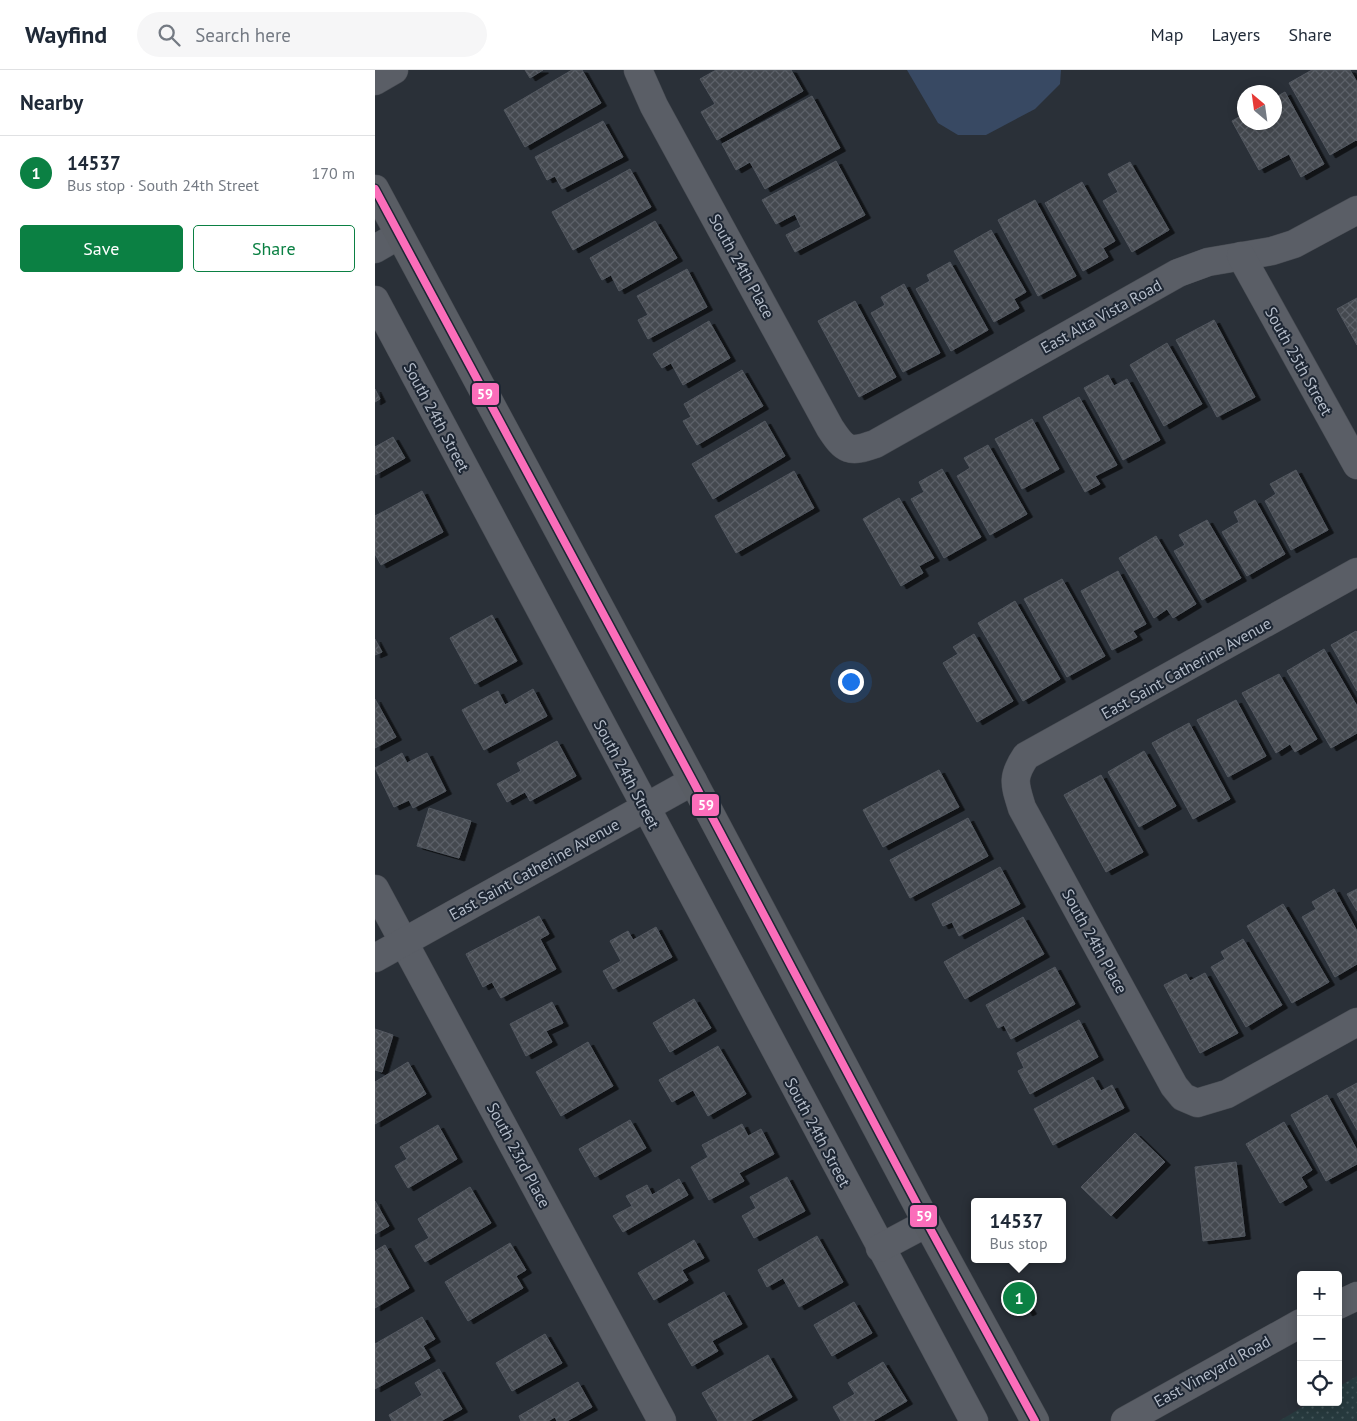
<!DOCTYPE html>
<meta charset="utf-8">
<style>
:root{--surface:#fff;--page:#f6f6f7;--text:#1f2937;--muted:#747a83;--line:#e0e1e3;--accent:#0b8043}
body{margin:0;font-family:"PT Sans",sans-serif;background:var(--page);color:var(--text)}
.controls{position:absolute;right:15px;bottom:15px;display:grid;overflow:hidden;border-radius:5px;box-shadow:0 2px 12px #0003}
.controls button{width:45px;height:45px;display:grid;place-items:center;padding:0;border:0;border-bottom:1px solid var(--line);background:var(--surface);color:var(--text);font:25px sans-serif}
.compass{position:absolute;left:862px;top:15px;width:45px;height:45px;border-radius:50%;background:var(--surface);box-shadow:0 2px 12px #0003;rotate:331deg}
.you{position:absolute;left:475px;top:611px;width:18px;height:18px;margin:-12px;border:4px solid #fff;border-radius:50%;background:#1a73e8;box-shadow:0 0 0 8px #1a73e833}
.badge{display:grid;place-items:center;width:32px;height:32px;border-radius:50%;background:var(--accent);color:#fff;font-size:16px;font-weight:700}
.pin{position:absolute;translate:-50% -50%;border:2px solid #fff;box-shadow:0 1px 5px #0006}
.popup{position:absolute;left:596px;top:1128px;width:95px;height:65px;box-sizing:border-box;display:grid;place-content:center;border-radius:5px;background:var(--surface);filter:drop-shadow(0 1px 4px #0005);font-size:16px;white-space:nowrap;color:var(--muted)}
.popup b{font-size:19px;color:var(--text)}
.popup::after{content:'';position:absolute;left:50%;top:100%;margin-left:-10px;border:10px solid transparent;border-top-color:var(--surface)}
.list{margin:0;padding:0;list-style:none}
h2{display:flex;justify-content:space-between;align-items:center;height:65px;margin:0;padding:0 20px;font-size:21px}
h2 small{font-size:16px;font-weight:400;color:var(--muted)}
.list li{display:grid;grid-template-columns:32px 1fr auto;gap:15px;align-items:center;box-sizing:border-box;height:75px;padding:0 20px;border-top:1px solid var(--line)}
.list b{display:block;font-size:19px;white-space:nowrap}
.list p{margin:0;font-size:16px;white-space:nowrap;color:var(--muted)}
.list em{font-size:16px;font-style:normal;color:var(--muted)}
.actions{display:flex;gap:10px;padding:15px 20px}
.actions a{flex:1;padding:11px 0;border:1px solid var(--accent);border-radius:5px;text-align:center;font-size:18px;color:var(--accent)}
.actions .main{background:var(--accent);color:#fff}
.icon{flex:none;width:28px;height:28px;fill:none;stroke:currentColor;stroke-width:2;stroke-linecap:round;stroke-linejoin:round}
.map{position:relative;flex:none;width:982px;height:1351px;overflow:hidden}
header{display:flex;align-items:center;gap:30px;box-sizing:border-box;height:70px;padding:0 25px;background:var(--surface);border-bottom:1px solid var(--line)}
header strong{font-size:24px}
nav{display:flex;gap:28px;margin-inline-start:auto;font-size:18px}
.search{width:350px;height:45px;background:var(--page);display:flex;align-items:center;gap:12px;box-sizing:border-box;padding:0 18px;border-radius:28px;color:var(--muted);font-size:19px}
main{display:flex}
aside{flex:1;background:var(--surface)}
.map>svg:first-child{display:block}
.grass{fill:url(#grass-dots)}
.water{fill:#384963}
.building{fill:url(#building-cross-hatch);stroke:#52575f;filter:url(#shadow)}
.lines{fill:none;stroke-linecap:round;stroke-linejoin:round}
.street-casing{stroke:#484c53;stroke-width:29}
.secondary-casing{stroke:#484c53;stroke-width:29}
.street{stroke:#5a5e66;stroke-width:28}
.secondary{stroke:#595d64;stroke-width:28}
.bus-1-casing{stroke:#1d2633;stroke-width:11}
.bus-1{stroke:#fb6dba;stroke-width:8}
.labels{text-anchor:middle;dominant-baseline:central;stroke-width:4;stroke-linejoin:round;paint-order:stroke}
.street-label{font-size:16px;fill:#b4bcc9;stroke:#1d2633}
.line-badge{stroke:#1d2633;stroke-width:2}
.badge-label{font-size:14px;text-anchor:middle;font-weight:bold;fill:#fff}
</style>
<header>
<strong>Wayfind</strong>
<div class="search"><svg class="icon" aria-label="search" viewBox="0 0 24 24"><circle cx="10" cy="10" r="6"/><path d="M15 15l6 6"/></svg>Search here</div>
<nav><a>Map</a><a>Layers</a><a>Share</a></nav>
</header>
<main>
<aside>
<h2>Nearby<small></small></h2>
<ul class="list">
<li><span class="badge">1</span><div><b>14537</b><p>Bus stop · South 24th Street</p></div><em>170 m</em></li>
</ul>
<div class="actions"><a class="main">Save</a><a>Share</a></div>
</aside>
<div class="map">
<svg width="982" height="1351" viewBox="0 0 982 1351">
<defs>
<pattern id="grass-dots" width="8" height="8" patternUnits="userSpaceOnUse" patternTransform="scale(1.25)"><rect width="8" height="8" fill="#273a3e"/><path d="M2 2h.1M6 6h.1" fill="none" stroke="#445559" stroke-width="1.8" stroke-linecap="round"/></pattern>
<pattern id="building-cross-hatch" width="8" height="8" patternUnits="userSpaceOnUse" patternTransform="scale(1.25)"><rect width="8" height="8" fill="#444950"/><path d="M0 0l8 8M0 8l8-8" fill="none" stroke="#5d6168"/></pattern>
<filter id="shadow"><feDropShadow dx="5.5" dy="3" stdDeviation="0" flood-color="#0009"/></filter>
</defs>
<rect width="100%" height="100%" fill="#2a3038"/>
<path class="grass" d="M982,1306v45h-78l32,-19h27v-15z"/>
<path class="water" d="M532,0h154l-1,14 -25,25 -49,26h-28l-20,-12z"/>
<g class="building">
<path d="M150,0h18l-13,8z"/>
<path d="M197,0h10l19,33 -76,44 -21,-37z"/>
<path d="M341,0h75l12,21 -86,49 -16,-28 14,-8 -15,-25z"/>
<path d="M937,0h38l7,12v59l-1,-1 -26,15 -41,-72z"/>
<path d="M910,22l39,72 -23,13 -12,-23 -30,16 -27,-49 12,-7v8h30v-24z"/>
<path d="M437,26l28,52 -75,41 -15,-27 -14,8 -14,-26z"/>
<path d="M228,51l20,36 -61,32 -7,-13 -8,4 -12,-23z"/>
<path d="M461,91l29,54 -70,37 -9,-17 15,-8 -6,-13 -19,10 -14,-24z"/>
<path d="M755,92l39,68 -37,22 -29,-51 15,-9 -10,-18z"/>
<path d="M255,99l21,38 -78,43 -21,-38z"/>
<path d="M707,112l33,59 -12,7 5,9 -25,14 -38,-68z"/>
<path d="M660,130l41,76 -38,20 -40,-76z"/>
<path d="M280,151l22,37 -58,33 -8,-16 -9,5 -12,-22z"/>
<path d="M616,160l35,62 -12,7 5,9 -25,14 -40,-71z"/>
<path d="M575,192l38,68 -37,21 -35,-62 14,-8 -3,-6z"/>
<path d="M312,199l20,38 -59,32 -10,-19 10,-5 -11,-19z"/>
<path d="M529,214l36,69 -37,19 -32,-59 14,-8 -4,-8z"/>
<path d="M982,228v47l-20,-36z"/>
<path d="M480,231l41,76 -37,20 -41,-76z"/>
<path d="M839,250l41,77 -38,20 -41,-77z"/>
<path d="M334,251l21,37 -47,27 -12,-22 -9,5 -9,-14z"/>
<path d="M792,273l35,61 -38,22 -34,-61z"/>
<path d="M367,300l21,36 -66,39 -14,-24 8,-4 -7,-13z"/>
<path d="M733,305l6,11 13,-7 33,61 -37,20 -39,-72z"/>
<path d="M0,319l5,10 -5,3z"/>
<path d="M704,327l38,68 -22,11 5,8 -15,8 -42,-75z"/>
<path d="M657,349l27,50 -37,20 -27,-50z"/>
<path d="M390,351l20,35 -72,43 -21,-35z"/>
<path d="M18,367l12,21 -30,17v-28z"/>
<path d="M613,375l39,69 -37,21 -33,-59 13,-8 -6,-10z"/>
<path d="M567,399l39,68 -37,21 -33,-59 13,-7 -5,-10z"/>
<path d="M921,400l32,60 -37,20 -26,-49 11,-7 -6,-10z"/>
<path d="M419,401l20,37 -78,45 -21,-37z"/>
<path d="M47,421l21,41 -62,33 -6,-11v-38z"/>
<path d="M524,428l35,60 -15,8 4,7 -22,13 -38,-67z"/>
<path d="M880,430l30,54 -38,22 -25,-44 17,-10 -5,-10z"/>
<path d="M832,450l34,58 -39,22 -28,-49 11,-6 -6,-10z"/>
<path d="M781,466l40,68 -23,14 -6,-9 -13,9 -35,-60z"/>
<path d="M743,501l28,53 -13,7 4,6 -25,13 -31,-59z"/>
<path d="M687,509l43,77 -38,21 -43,-78z"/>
<path d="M640,531l45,78 -37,22 -45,-78z"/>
<path d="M117,545l25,46 -42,23 -25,-46z"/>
<path d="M981,561l1,1v59l-26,-46z"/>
<path d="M599,564l39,67 -36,21 -34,-59 15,-9 -5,-7z"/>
<path d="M0,569l7,13 -7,3z"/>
<path d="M949,579l33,57v27l-26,15 -44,-77z"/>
<path d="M904,604l38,65 -22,13 -5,-8 -14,9 -34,-60z"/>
<path d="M158,619l14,27 -63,34 -22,-40 36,-19 7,14z"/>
<path d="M0,629l21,38 -21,11z"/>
<path d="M861,630l30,56 -38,21 -31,-57z"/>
<path d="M814,653l41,76 -37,20 -41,-76z"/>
<path d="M182,671l19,35 -46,25 -5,-9 -18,10 -10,-18 24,-13 -4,-8z"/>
<path d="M769,681l32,55 -37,21 -31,-55z"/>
<path d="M27,683l5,10 20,-10 19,38 -33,17 -4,-8 -15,7 -19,-39z"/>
<path d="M564,700l20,37 -76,40 -20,-37z"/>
<path d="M726,705l42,77 -37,20 -42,-77z"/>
<path d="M54,738l42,13 -12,37 -42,-12z"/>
<path d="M593,748l20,38 -78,42 -20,-38z"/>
<path d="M625,797l20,37 -61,32 -7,-14 -9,4 -11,-22z"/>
<path d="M959,819l23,42v33l-22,13 -33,-60 14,-8 -4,-7z"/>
<path d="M982,819v22l-10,-17z"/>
<path d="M908,834l46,78 -37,21 -45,-77z"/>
<path d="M164,846l10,18 -9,5 16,30 -55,29 -9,-16 -9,5 -17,-33z"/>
<path d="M648,847l21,37 -79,45 -21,-37z"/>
<path d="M281,857l16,30 -59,32 -10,-18 18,-10 -11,-20 18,-10 5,9z"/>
<path d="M868,869l39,66 -36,22 -35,-60 14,-8 -4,-7z"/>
<path d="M680,897l20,37 -64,35 -7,-14 -6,3 -12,-23z"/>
<path d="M830,903l33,60 -38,20 -36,-68 22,-11 4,7z"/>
<path d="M319,929l17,29 -41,24 -17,-29z"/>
<path d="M177,932l11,21 -17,8 6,11 -26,14 -16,-32z"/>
<path d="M704,950l19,37 -68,37 -12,-23 6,-3 -7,-15z"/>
<path d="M0,959l18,6 -11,37 -7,-2z"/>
<path d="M213,972l25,44 -52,30 -25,-44z"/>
<path d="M343,976l28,48 -38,22 -15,-26 -21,12 -13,-22z"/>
<path d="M33,992l18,32 -51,30v-42z"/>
<path d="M718,1007l8,14 11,-6 12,23 -71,37 -19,-36z"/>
<path d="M982,1013v47l-20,-36z"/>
<path d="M952,1025l30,55v14l-31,17 -35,-66z"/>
<path d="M255,1050l16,28 -51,29 -16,-28z"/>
<path d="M909,1052l28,48 -11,7 6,10 -27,16 -34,-59z"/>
<path d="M367,1054l6,12 13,-7 13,25 -35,19 5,8 -35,19 -18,-33 17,-10 -6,-12z"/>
<path d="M63,1055l19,34 -49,29 -13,-22 12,-7 -7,-12z"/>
<path d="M760,1063l30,29 -54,54 -30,-29z"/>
<path d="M861,1092l9,74 -42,5 -8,-74z"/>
<path d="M412,1107l18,34 -51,27 -12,-22 14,-8 -6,-11z"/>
<path d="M304,1109l9,16 -65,37 -10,-16 19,-10 -6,-10 21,-11 5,10z"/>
<path d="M95,1117l21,36 -66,39 -10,-16 14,-8 -11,-19z"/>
<path d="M0,1131l14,25 -14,8z"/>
<path d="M442,1166l26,46 -44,25 -16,-29 -16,9 -9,-17z"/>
<path d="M319,1170l10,18 -22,12 6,10 -34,20 -16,-27z"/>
<path d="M135,1173l16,27 -10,6 7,12 -55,33 -23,-39z"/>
<path d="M10,1175l24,43 -34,20v-57z"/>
<path d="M349,1222l18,32 -30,17 6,10 -26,15 -24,-42z"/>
<path d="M649,1229l7,12 -4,2 -6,-12z"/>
<path d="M479,1232l18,31 -40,23 -18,-31z"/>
<path d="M47,1247l13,22 -12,7 7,12 -55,31v-45z"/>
<path d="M170,1264l17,29 -50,28 -16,-28z"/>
<path d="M393,1285l24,42 -42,24h-32l-16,-28z"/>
<path d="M508,1292l24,39 -34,20h-32l-8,-14 22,-13 -7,-11z"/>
<path d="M64,1299l23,40 -21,12h-49l-3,-6 33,-20 -7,-12z"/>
<path d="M203,1312l14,25 -25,14h-10l-2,-4 -7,4h-27l-2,-5z"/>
</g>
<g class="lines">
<g class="street-casing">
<g id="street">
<path d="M263,0l16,36 176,322c15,23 19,25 45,16l303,-171 30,-11 64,-11 22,-7 63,-34"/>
<path d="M0,11l19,-11"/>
<path d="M0,179l24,-14"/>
<path d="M866,186l116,209"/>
<path d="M0,230l599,1121"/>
<path d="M982,502l-331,184c-15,22 -11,29 -4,52l152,278 9,11 14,6 30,-9 130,-72"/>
<path d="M0,819l287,532"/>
<path d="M0,888l318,-177"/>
<path d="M505,1178l47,-25"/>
<path d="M963,1235l19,-9"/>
<path d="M750,1351l176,-98"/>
</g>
</g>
<g class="secondary-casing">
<path id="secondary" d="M0,119l318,592 234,442 108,198"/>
</g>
<use href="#street" class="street"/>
<use href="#secondary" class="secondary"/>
<g class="bus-1-casing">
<path id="bus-1" d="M0,119l318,592 234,442 108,198"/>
</g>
<use href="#bus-1" class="bus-1"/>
</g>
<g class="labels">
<g class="street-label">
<text transform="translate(367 196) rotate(61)">South 24th Place</text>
<text transform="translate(726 246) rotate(-29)">East Alta Vista Road</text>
<text transform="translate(924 291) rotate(61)">South 25th Street</text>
<text transform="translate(62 347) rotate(62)">South 24th Street</text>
<text transform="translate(811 598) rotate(-29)">East Saint Catherine Avenue</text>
<text transform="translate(252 704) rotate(62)">South 24th Street</text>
<text transform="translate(159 799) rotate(-29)">East Saint Catherine Avenue</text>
<text transform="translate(720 871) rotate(61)">South 24th Place</text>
<text transform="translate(443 1062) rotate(62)">South 24th Street</text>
<text transform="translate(144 1085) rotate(62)">South 23rd Place</text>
<text transform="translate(837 1301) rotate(-29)">East Vineyard Road</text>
</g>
</g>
<g class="line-badge">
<rect x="96" y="312" width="29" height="24" rx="5" fill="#fb6dba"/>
<rect x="316" y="723" width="29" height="24" rx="5" fill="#fb6dba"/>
<rect x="534" y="1134" width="29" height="24" rx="5" fill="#fb6dba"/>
</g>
<g class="badge-label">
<text x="110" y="329">59</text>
<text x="331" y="740">59</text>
<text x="549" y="1151">59</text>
</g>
</svg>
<div class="controls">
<button>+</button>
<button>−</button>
<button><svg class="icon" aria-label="locate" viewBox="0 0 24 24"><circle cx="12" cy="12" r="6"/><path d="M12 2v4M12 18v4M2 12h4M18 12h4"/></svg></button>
</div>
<svg class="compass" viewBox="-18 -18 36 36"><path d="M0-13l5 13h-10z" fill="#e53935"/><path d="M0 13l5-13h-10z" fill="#747a83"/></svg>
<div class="you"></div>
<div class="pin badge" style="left:644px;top:1228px">1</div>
<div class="popup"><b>14537</b>Bus stop</div>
</div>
</main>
